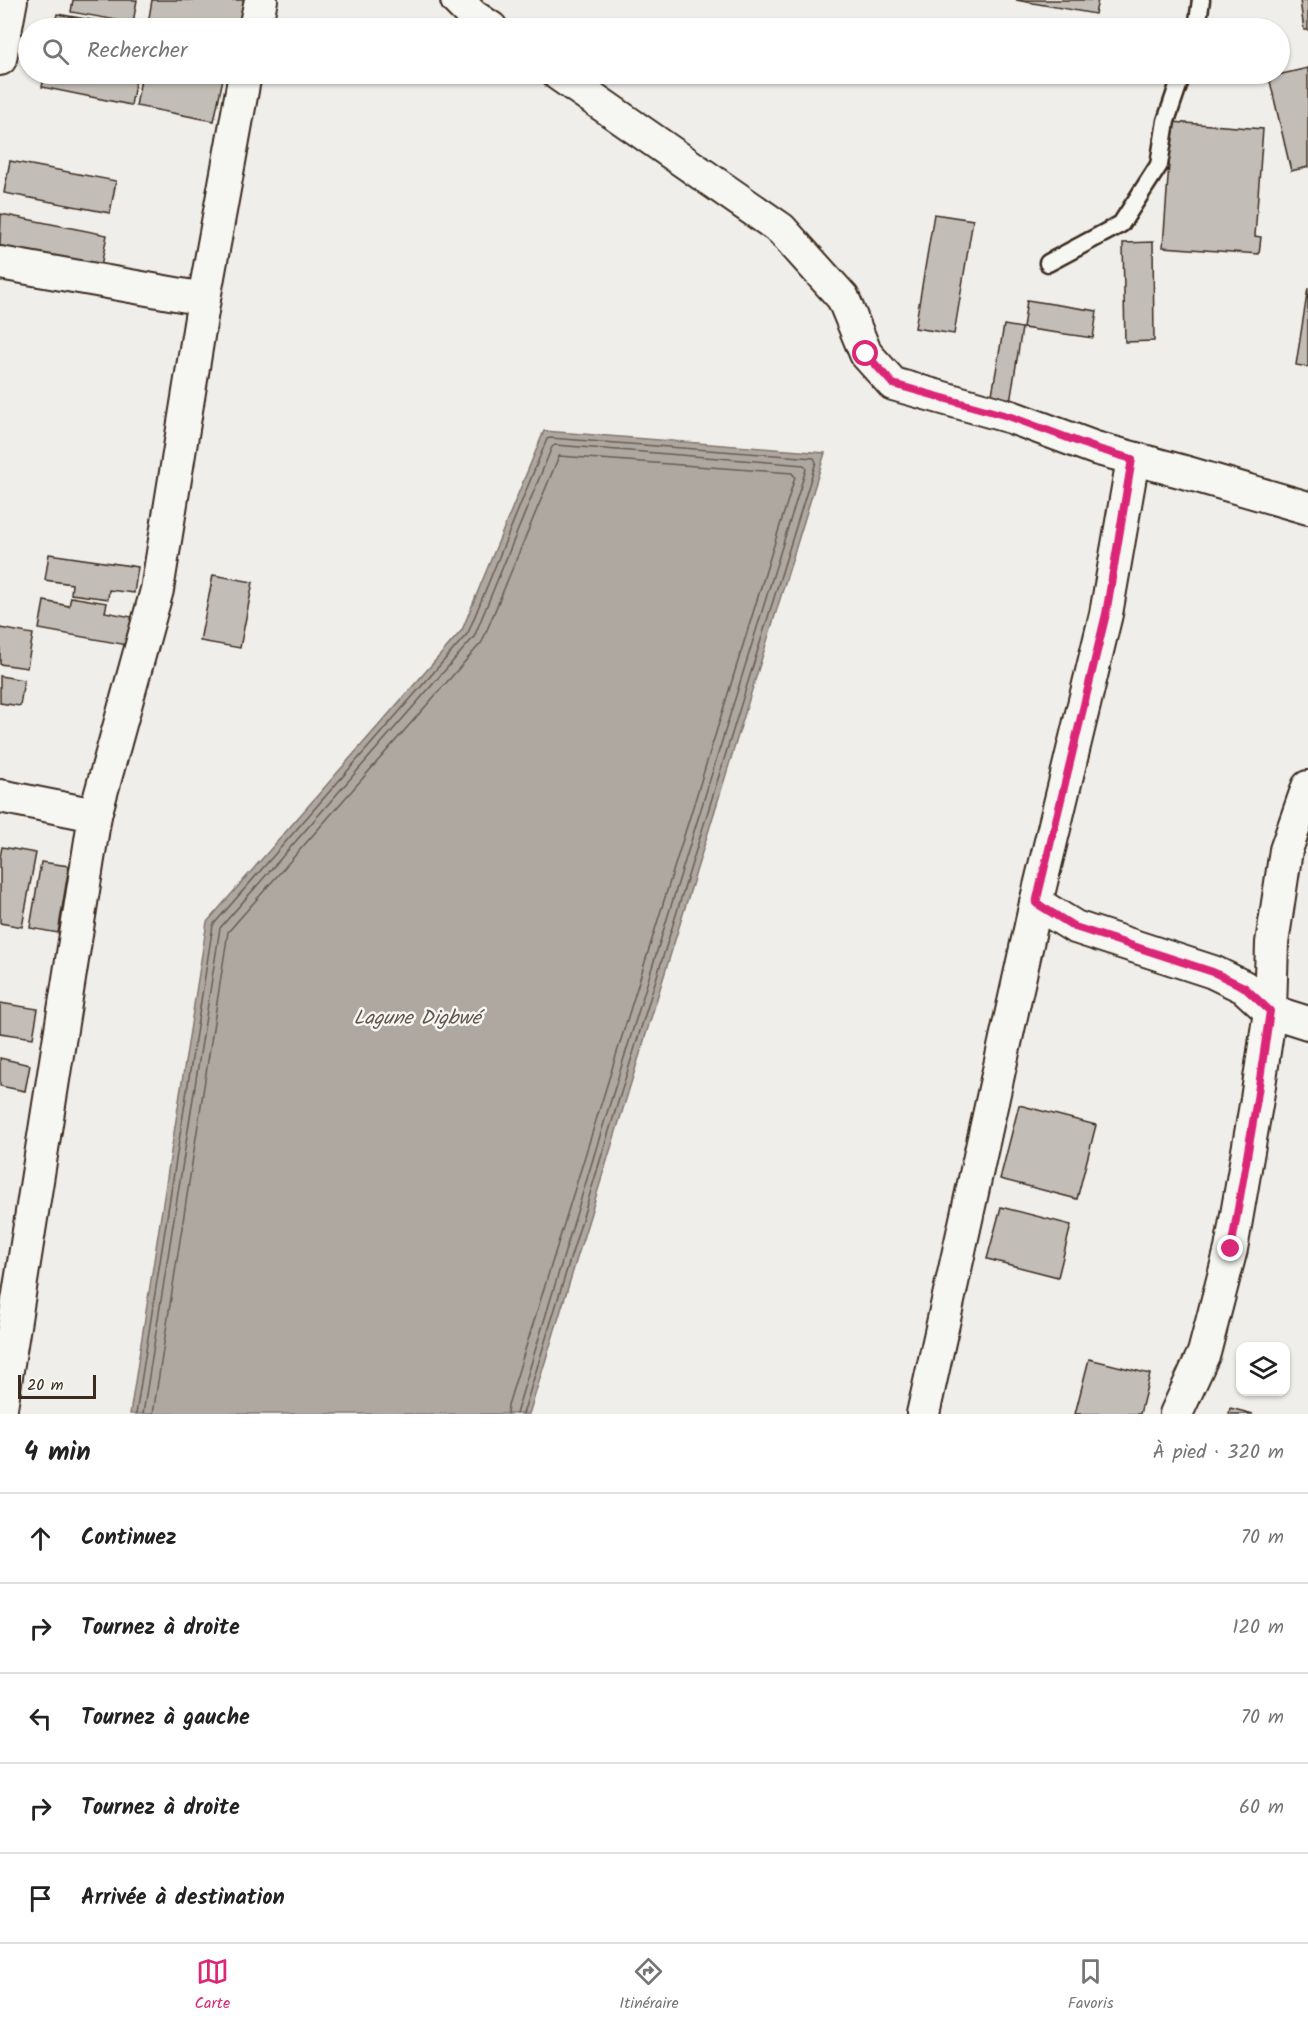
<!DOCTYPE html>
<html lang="fr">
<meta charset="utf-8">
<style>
:root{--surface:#fff;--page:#f6f6f6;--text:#222;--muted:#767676;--line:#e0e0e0;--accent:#db2777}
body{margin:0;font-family:Kalam,sans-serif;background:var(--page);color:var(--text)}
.controls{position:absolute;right:18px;bottom:18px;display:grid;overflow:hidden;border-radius:12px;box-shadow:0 2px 4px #0004}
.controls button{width:54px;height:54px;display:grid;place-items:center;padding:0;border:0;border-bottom:2px solid var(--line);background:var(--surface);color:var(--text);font:30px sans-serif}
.scale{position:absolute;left:18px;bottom:15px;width:78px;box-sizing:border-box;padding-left:6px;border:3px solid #3b2a1e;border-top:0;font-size:16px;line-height:21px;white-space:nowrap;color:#3b2a1e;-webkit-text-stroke:4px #f6f6f2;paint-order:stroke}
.stop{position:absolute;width:18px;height:18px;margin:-14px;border:4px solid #db2777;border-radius:50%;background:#fff}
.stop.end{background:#db2777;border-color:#fff;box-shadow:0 2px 6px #0008}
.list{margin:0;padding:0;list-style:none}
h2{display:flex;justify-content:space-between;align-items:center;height:78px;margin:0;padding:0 24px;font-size:26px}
h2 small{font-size:20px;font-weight:400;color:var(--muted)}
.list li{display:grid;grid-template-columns:39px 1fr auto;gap:18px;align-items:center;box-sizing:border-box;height:90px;padding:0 24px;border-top:2px solid var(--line)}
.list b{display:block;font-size:22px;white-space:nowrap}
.list em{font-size:20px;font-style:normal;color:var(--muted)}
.icon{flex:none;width:33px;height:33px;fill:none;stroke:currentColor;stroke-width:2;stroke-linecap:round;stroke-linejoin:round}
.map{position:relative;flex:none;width:1308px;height:1414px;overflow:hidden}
.search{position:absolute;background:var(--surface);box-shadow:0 2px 4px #0004;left:18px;right:18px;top:18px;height:66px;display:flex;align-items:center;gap:15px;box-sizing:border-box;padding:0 21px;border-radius:33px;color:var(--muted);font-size:22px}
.sheet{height:528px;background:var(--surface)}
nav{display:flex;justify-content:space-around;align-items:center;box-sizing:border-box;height:84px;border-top:2px solid var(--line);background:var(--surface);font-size:16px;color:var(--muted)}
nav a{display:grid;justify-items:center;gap:3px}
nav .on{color:var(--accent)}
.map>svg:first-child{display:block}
.water{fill:#afa8a1;stroke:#81766d;stroke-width:1.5}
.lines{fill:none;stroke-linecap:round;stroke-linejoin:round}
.shore{stroke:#695c52;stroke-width:1.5}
.building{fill:#c2bdb7;stroke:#3b2a1e;stroke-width:1.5}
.lane-casing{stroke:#3b2a1e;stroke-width:21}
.street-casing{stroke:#3b2a1e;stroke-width:36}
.lane{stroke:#f6f6f2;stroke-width:16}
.street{stroke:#f6f6f2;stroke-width:32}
.route{stroke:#db2777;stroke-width:8}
.labels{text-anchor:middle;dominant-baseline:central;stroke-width:5;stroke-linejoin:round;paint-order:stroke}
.water-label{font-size:20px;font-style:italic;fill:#64564c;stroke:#f6f6f2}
</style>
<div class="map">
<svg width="1308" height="1414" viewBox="0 0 1308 1414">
<rect width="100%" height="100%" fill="#efeeea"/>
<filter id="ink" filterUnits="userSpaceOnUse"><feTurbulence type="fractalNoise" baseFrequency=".0167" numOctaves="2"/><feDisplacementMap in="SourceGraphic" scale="12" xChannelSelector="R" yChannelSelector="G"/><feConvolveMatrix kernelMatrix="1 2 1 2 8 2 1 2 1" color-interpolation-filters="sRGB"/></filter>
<g filter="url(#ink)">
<path class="water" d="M544,431l281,22 -296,961h-399l77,-492 255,-292z"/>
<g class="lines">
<g class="shore">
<path d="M136,1414l77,-489 255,-292 79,-194 3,-1 264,20 2,4 -210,679 -83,273"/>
<path d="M143,1414l77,-486 254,-291 78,-190 3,-2 249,20 2,4 -207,670 -83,275"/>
<path d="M153,1414l75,-482 254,-290 77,-186 233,17 3,4 -287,928 -1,9"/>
</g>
</g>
<g class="building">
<path d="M73,0h64l-4,23 -62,-11z"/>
<path d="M152,0h95l-6,28h-70l-23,-4z"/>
<path d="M1016,0h82l-3,14z"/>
<path d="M1300,0h8v30h-4z"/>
<path d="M57,14l82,14h-85z"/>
<path d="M1308,68v99l-17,4 -22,-94z"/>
<path d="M45,74h92l-6,31 -89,-18z"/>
<path d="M142,74h82l-10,47 -78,-15z"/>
<path d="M1172,122l91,7 -8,107 6,1 -2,17 -96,-7z"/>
<path d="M10,161l106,20 -6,32 -106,-20z"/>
<path d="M1,214l106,21 -6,31 -101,-19z"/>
<path d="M934,214l39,6 -19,114 -39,-6z"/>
<path d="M1153,242l1,99 -29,1 -2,-99z"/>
<path d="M1308,288v79l-12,-2z"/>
<path d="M1027,300l70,11 -4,27 -70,-10z"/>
<path d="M1004,325l18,3 -13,81 -19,-3z"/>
<path d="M49,554l89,13 -4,26 -25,-3 -1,9 -37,-5 1,-10 -27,-4z"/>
<path d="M213,575l40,7 -13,66 -40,-7z"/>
<path d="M71,597l36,6 -2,9 27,5 -5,28 -88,-16 5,-28 25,5z"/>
<path d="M0,628l33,6 -6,34 -27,-4z"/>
<path d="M0,676l24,4 -4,26 -20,-3z"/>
<path d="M2,847l34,6 -14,74 -22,-4v-66z"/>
<path d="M41,862l28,4 -11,67 -28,-5z"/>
<path d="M0,1003l38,6 -5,29 -33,-5z"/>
<path d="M0,1058l30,7 -5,26 -25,-5z"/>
<path d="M1019,1105l77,20 -19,74 -77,-20z"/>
<path d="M1001,1207l70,18 -13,52 -71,-18z"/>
<path d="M1089,1359l61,15 -10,40h-65z"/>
<path d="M1230,1408l23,6h-24z"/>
</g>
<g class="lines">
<g class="lane-casing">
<g id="lane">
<path d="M1197,28l4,-28"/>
<path d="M1048,263l73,-39 38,-59 7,-44 16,-47"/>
</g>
</g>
<g class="street-casing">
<g id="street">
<path d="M457,0l16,16 18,12"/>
<path d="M255,28l6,-28"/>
<path d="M0,59l11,-59"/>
<path d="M558,74l223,155 62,69 23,56 27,30 118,33 84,31 89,24 124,36"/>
<path d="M0,263l204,36"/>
<path d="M0,796l95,19"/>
<path d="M1036,903l39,24 138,45 31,15 26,24 38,12"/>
<path d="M0,1414l95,-599 62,-225 47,-291 41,-225"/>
<path d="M923,1414l113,-511 70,-289 27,-155"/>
<path d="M1176,1414l28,-61 27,-104 26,-150 13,-88 2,-68 14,-93 22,-63"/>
</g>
</g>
<use href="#lane" class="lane"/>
<use href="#street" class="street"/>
</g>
</g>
<g class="lines" filter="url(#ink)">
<path class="route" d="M866,354l27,30 118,33 84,31 37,11 -26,155 -70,289 39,24 138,45 31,15 26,24 -13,88 -26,150"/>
</g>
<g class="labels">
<g class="water-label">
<text x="417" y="1019">Lagune Digbwé</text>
</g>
</g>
</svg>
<div class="controls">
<button><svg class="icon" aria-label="layers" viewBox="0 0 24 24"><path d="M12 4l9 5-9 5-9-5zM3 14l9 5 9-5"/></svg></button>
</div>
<div class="scale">20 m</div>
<div class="stop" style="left:866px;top:354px"></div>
<div class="stop end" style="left:1231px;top:1249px"></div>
<div class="search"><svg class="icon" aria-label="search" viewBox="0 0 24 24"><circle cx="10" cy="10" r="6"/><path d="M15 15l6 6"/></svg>Rechercher</div>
</div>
<section class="sheet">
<h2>4 min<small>À pied · 320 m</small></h2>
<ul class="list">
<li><svg class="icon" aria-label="ahead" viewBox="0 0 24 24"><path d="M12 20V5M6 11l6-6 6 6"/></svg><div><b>Continuez</b></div><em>70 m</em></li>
<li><svg class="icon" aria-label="right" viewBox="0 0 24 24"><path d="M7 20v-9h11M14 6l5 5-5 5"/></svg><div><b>Tournez à droite</b></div><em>120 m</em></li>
<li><svg class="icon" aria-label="left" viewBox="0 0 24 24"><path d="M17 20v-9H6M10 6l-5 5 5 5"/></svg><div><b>Tournez à gauche</b></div><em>70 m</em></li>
<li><svg class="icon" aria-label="right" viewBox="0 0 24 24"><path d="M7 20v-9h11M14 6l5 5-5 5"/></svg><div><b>Tournez à droite</b></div><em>60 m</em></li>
<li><svg class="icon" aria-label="arrive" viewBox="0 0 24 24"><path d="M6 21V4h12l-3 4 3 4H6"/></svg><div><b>Arrivée à destination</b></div></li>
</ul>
</section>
<nav>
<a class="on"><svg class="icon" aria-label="map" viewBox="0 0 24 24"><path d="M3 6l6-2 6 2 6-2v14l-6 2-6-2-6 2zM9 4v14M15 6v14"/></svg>Carte</a>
<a><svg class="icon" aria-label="directions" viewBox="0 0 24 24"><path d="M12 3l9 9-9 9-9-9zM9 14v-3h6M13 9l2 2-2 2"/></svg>Itinéraire</a>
<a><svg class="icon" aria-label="saved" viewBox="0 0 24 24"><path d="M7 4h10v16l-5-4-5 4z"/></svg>Favoris</a>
</nav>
